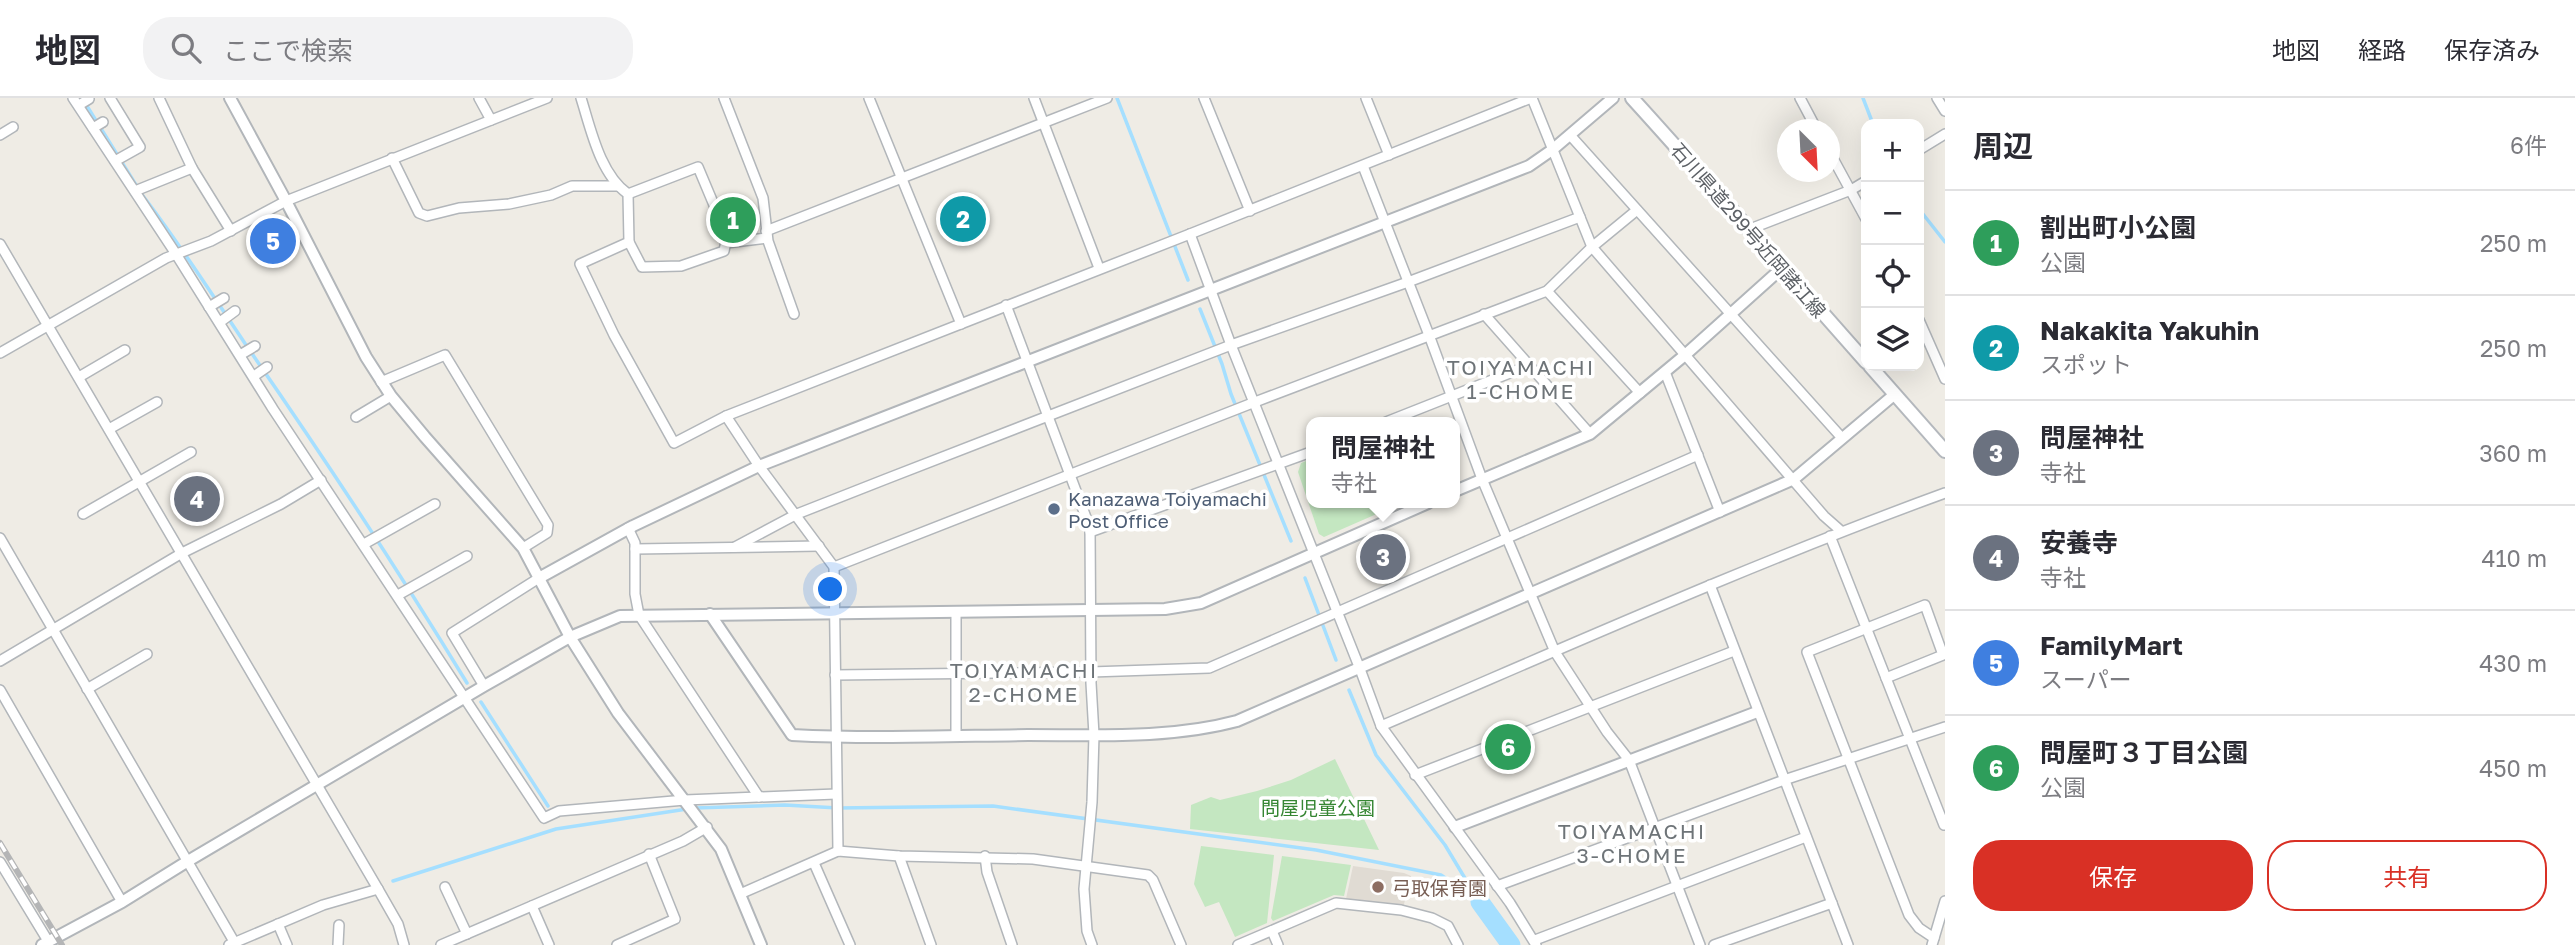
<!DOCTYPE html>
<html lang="ja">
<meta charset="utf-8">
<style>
:root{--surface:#fff;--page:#f2f2f3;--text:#2b2b33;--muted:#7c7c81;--line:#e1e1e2;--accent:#d93025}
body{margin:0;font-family:"Golos Text","Noto Sans JP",sans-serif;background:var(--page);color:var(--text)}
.controls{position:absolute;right:21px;top:21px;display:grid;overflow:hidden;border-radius:14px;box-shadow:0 7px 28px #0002}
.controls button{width:63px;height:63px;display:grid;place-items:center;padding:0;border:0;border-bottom:2px solid var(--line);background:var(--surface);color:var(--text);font:35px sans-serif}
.compass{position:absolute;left:1777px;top:21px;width:63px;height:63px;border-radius:50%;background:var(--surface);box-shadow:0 7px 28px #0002;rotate:156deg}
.you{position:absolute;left:831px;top:492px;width:24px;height:24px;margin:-18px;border:5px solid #fff;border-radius:50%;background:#1a73e8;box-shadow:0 0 0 10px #1a73e833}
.badge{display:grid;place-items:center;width:46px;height:46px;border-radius:50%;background:var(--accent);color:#fff;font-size:23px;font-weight:700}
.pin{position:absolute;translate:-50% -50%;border:4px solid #fff;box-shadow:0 2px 7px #0006}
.popup{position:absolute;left:1306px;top:319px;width:154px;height:91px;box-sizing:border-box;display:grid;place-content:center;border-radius:14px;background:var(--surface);filter:drop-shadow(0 2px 5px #0005);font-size:23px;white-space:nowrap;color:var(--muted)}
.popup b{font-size:26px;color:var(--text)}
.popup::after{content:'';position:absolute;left:50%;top:100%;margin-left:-14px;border:14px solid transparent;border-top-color:var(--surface)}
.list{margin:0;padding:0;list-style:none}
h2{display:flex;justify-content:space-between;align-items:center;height:91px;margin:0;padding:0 28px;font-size:30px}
h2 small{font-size:23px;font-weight:400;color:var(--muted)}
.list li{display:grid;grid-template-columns:46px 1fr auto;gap:21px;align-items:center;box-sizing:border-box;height:105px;padding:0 28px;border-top:2px solid var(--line)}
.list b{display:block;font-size:26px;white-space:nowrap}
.list p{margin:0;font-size:23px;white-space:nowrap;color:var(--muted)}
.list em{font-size:23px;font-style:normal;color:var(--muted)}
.actions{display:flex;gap:14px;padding:21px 28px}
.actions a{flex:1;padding:16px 0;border:2px solid var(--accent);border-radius:28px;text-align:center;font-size:24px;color:var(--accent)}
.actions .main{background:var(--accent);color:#fff}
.icon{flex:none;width:38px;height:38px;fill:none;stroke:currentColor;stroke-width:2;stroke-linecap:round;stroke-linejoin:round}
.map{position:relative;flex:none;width:1945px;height:847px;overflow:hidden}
header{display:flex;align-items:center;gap:42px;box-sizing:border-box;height:98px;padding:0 35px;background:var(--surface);border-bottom:2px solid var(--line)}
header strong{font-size:33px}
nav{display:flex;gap:38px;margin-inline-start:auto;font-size:24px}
.search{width:490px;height:63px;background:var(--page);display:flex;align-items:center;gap:18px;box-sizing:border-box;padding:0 24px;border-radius:28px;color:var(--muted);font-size:26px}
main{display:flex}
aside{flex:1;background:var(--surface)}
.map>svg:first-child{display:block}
.education{fill:#e0dbd3}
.green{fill:#c4e7c1}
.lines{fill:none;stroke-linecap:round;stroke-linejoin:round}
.stream{stroke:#a5dfff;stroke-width:3.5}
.river{stroke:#a5dfff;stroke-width:19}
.minor-casing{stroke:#b2b6ba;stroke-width:12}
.tertiary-casing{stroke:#b2b6ba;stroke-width:14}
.secondary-casing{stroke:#b4b8bd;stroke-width:16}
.minor{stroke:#fff;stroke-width:9}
.tertiary{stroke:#fff;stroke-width:10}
.secondary{stroke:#fff;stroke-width:12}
.rail-casing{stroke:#b4b5b6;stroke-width:6}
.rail{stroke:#fff;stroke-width:3.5;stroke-dasharray:10;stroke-linecap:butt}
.service-dot{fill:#5c6f8a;stroke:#fff;stroke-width:2.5}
.education-dot{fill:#8d6e63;stroke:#fff;stroke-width:2.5}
.labels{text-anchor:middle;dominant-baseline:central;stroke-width:7;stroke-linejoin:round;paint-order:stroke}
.street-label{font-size:19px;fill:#5d6166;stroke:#fff}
.service-label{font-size:19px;fill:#4e5e75;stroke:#fff;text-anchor:start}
.park-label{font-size:19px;fill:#368633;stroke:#fff}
.education-label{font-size:19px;fill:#785e54;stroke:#fff;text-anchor:start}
.neighbourhood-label{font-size:21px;letter-spacing:2px;fill:#6e7478;stroke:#fff}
</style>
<header>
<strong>地図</strong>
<div class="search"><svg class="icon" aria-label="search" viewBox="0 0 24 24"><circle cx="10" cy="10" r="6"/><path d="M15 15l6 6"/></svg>ここで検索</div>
<nav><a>地図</a><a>経路</a><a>保存済み</a></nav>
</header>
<main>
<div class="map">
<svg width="1945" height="847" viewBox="0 0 1945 847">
<rect width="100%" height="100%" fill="#efece5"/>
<path class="education" d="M1353,768l51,7 7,3 -8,32 -57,-9z"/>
<g class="green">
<path d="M1311,361v44h74l3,6 -64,28 -5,-3 -21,-62 3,-9z"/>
<path d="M1335,661l44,91 -189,-21 1,-24 20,-8 9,3 37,-9 34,-11z"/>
<path d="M1201,748l73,9 -7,68 -32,14 -16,-35 -14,5 -11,-23z"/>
<path d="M1282,758l69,9 -7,31 -10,-1 -61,26 -2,-3z"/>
</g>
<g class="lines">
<g class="stream">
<path d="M82,0l54,87"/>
<path d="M1117,0l71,182"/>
<path d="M1863,0l10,26"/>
<path d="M140,94c38,49 71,101 106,153 77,111 151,223 221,338"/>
<path d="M1919,111l26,33"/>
<path d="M1200,211l22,55 9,30 60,147"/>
<path d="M1305,480l31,82"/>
<path d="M1349,592l27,65 69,90 33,55"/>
<path d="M481,604l67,104"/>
<path d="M695,710l90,-3 53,3 155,-2 323,44 125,25 39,27"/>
<path d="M393,783l163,-52 131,-20"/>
</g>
<path class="river" d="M1480,804l31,43"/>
<g class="minor-casing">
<g id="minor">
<path d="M73,0l103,156 97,155 271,409 15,-7 126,-11 151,-6"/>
<path d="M110,0l30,49 -25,14"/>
<path d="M159,0l33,70 39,63"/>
<path d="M479,0l12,22"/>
<path d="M581,0c10,32 19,76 47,96l1,48 -49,22 34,71 60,108 52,-27 464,-182 341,-136"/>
<path d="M724,0l39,100 5,43 26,73"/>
<path d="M869,0l92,226"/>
<path d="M1034,0l65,170"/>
<path d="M1204,0l46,113"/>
<path d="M1366,0l23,57"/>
<path d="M1532,0l60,149 232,269 17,15"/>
<path d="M1800,0l17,32"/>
<path d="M1937,0l8,13"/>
<path d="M79,7l10,-6"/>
<path d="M93,30l10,-6"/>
<path d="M0,37l13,-8"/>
<path d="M1570,37l272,303"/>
<path d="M1919,52l26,-16"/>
<path d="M1829,53l37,68"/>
<path d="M392,60l27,55 8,3 32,-8 50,-4 42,-9 21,-9h45"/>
<path d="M1363,68l66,169 53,144 73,173 52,80 22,28 71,185"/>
<path d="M135,93l57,-23"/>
<path d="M628,96l70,-27 29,69 -3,15 -43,15 -39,1 -13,-25"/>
<path d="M1750,131l101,-39 15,-9"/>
<path d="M766,133l341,-133"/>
<path d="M1190,136l41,111 129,324 21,57 129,177 26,42"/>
<path d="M726,145l41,-5"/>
<path d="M0,146l378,645 20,35 6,21"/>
<path d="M1547,193l93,102"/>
<path d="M1006,207l84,223 1,155 3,52 -2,67 -8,87 3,42 5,14"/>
<path d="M209,209l15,-9"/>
<path d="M1484,216l106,120"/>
<path d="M1919,222l26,59"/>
<path d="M220,224l15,-11"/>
<path d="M0,255l166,-95 45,-17 75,-40 261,-103"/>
<path d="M240,257l15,-9"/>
<path d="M1665,274l55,140"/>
<path d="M254,278l13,-9"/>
<path d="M79,279l46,-27"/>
<path d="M381,284l64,-27 103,170 -1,8 -24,15"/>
<path d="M726,318l33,50 75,101 4,284"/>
<path d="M356,319l35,-21"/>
<path d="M1386,324l144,-57"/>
<path d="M109,331l48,-27"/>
<path d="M83,416l108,-62"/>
<path d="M628,430l7,15v51l4,21 120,182"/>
<path d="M1090,434l221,-80"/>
<path d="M1830,438l114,289"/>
<path d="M0,440l236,407"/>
<path d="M364,446l71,-40"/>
<path d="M735,449l62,-33 89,-35 345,-134 177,-63 172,-65"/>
<path d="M635,451l184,-3"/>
<path d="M834,469l421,-165 292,-111 45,-44 45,-37"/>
<path d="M1710,487l138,360"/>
<path d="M398,497l69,-39"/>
<path d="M0,563l182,-108 99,-49 40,-24"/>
<path d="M835,577l256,-3 118,-4 489,-213"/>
<path d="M1886,580l57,-23 -18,-50 -118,47 102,263 10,13 15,10"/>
<path d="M484,588l-32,-53 87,-55"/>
<path d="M87,591l60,-35"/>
<path d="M0,592l122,212"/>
<path d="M1381,628c187,-80 372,-163 564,-233"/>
<path d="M956,638v-124"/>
<path d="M1415,677l319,-124"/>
<path d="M899,758l32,89"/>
<path d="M985,758l2,16 25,73"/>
<path d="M0,764l48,79"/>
<path d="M814,765l36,82"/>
<path d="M1497,788l287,-106 161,-53"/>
<path d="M445,789l22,47"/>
<path d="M740,796l98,-43 61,5 134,3 115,16 5,5 28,65"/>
<path d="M532,808l17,39"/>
<path d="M278,826l9,21"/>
<path d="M1272,833l6,14"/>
<path d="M1535,842l271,-103"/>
<path d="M229,847l94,-40 55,-16"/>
<path d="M338,847l1,-20"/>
<path d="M441,847l242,-104 24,-14"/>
<path d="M617,847l58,-26 -26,-65"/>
<path d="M1238,847l98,-42 65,7 31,8 16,8 10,19"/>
<path d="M1714,847l118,-42"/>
<path d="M1932,847l13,-44"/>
</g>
</g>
<g class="tertiary-casing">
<g id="tertiary">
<path d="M230,0l56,103 80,156 25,39 34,41 98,111 47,89 48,76 103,136 40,96"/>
<path d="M1455,393l135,-57 95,-79 97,-87"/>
<path d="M539,480l94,-52 126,-60 770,-300 23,-16 61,-52"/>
<path d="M710,516l82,121c78,4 157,1 236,0 69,0 142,4 209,-14l557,-242 101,-85"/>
<path d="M1455,729l302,-115"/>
<path d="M42,847l80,-43 66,-41 296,-175 86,-49 50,-21 545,-7 36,-6 227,-100"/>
</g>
</g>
<g class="secondary-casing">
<g id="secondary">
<path d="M1632,0c79,87 156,176 234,264"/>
<path d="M1870,268l75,85"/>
</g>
</g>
<use href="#minor" class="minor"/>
<use href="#tertiary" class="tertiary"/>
<use href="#secondary" class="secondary"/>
<g class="rail-casing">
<path id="rail" d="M0,745l62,102"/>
</g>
<use href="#rail" class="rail"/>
</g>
<circle class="service-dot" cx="1054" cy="411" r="7"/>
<circle class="education-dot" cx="1378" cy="789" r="7"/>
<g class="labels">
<g class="street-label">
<text transform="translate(1749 132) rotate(49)">石川県道299号近岡諸江線</text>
</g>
<g class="service-label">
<text x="1068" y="400">Kanazawa Toiyamachi<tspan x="1068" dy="22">Post Office</tspan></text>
</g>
<g class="park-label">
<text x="1318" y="709">問屋児童公園</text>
</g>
<g class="education-label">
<text x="1392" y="789">弓取保育園</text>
</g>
<g class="neighbourhood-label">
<text x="1521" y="269">TOIYAMACHI<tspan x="1521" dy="24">1-CHOME</tspan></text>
<text x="1024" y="572">TOIYAMACHI<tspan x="1024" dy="24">2-CHOME</tspan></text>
<text x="1632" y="733">TOIYAMACHI<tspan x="1632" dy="24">3-CHOME</tspan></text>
</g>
</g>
</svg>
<div class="controls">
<button>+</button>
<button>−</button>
<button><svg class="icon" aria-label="locate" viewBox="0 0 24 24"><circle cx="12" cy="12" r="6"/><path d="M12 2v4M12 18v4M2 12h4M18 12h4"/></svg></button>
<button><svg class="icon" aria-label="layers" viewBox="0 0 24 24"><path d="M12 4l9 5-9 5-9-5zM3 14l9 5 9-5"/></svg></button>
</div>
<svg class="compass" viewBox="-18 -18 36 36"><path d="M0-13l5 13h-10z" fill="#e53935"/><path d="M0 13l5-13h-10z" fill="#7c7c81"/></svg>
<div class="you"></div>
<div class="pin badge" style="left:733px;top:122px;background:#2e9e5b">1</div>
<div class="pin badge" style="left:963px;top:121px;background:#0f9aa8">2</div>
<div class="pin badge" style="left:1383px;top:459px;background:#6b7280">3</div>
<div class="popup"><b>問屋神社</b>寺社</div>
<div class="pin badge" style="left:197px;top:401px;background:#6b7280">4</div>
<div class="pin badge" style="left:273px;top:143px;background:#3f7fe0">5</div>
<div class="pin badge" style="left:1508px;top:649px;background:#2e9e5b">6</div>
</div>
<aside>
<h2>周辺<small>6件</small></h2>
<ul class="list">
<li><span class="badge" style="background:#2e9e5b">1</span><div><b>割出町小公園</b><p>公園</p></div><em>250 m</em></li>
<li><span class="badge" style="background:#0f9aa8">2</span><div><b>Nakakita Yakuhin</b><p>スポット</p></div><em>250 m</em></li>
<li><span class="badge" style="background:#6b7280">3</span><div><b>問屋神社</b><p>寺社</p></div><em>360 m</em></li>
<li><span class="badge" style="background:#6b7280">4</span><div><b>安養寺</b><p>寺社</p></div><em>410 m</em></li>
<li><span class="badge" style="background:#3f7fe0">5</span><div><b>FamilyMart</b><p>スーパー</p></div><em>430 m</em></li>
<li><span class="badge" style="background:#2e9e5b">6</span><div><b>問屋町３丁目公園</b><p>公園</p></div><em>450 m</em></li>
</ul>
<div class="actions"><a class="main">保存</a><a>共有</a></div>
</aside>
</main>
